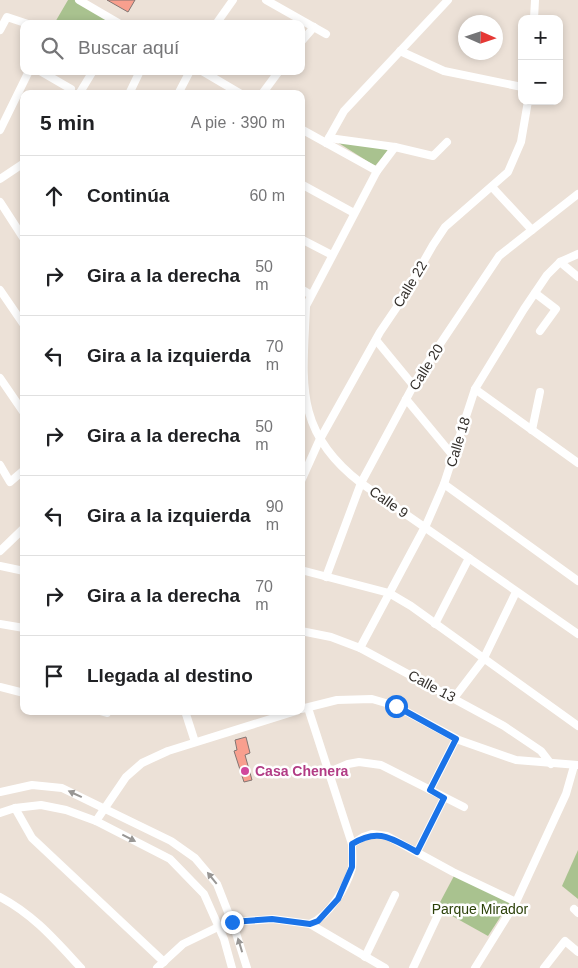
<!DOCTYPE html>
<html lang="es">
<meta charset="utf-8">
<style>
:root{--surface:#fff;--page:#f6f6f6;--text:#202124;--muted:#757577;--line:#e0e0e0}
body{margin:0;font-family:Arial,sans-serif;background:var(--page);color:var(--text)}
.controls{position:absolute;right:15px;top:15px;display:grid;overflow:hidden;border-radius:10px;box-shadow:0 2px 8px #0003}
.controls button{width:45px;height:45px;display:grid;place-items:center;padding:0;border:0;border-bottom:1px solid var(--line);background:var(--surface);color:var(--text);font:25px sans-serif}
.compass{position:absolute;left:458px;top:15px;width:45px;height:45px;border-radius:50%;background:var(--surface);box-shadow:0 2px 8px #0003;rotate:93deg}
.stop{position:absolute;width:15px;height:15px;margin:-11px;border:4px solid #1a73e8;border-radius:50%;background:#fff}
.stop.end{background:#1a73e8;border-color:#fff;box-shadow:0 1px 5px #0008}
.list{margin:0;padding:0;list-style:none}
h2{display:flex;justify-content:space-between;align-items:center;height:65px;margin:0;padding:0 20px;font-size:21px}
h2 small{font-size:16px;font-weight:400;color:var(--muted)}
.list li{display:grid;grid-template-columns:32px 1fr auto;gap:15px;align-items:center;box-sizing:border-box;height:80px;padding:0 20px;border-top:1px solid var(--line)}
.list b{display:block;font-size:19px;white-space:nowrap}
.list em{font-size:16px;font-style:normal;color:var(--muted)}
.icon{flex:none;width:28px;height:28px;fill:none;stroke:currentColor;stroke-width:2;stroke-linecap:round;stroke-linejoin:round}
.map{position:relative;flex:none;width:578px;height:968px;overflow:hidden}
.search{position:absolute;background:var(--surface);box-shadow:0 2px 8px #0003;left:20px;top:20px;width:285px;height:55px;display:flex;align-items:center;gap:12px;box-sizing:border-box;padding:0 18px;border-radius:10px;color:var(--muted);font-size:19px}
.panel{position:absolute;background:var(--surface);box-shadow:0 2px 8px #0003;left:20px;top:90px;width:285px;height:625px;border-radius:10px}
.map>svg:first-child{display:block}
.green{fill:#a9c28f}
.building{fill:#f89f8e;stroke:#837572}
.lines{fill:none;stroke-linecap:round;stroke-linejoin:round}
.minor{stroke:#fff;stroke-width:8}
.oneway{fill:#989694}
.route{stroke:#1a73e8;stroke-width:6}
.hotel-dot{fill:#d1479c;stroke:#fff;stroke-width:2}
.labels{text-anchor:middle;dominant-baseline:central;stroke-width:5;stroke-linejoin:round;paint-order:stroke}
.street-label{font-size:14px;fill:#322e2a;stroke:#fff}
.hotel-label{font-size:14px;font-weight:bold;fill:#b23c85;stroke:#fff;text-anchor:start}
.park-label{font-size:14px;fill:#2c4109;stroke:#fff}
</style>
<div class="map">
<svg width="578" height="968" viewBox="0 0 578 968">
<rect width="100%" height="100%" fill="#ece1d7"/>
<g class="green">
<path d="M68,0h10l41,24h-65z"/>
<path d="M337,142l53,6 -15,18z"/>
<path d="M578,850v49l-16,-13z"/>
<path d="M455,874l55,28 -22,34 -43,-24 -7,-6z"/>
</g>
<g class="building">
<path d="M107,0h28l-7,12z"/>
<path d="M246,737l4,16 -5,2 7,25 -8,2 -10,-31 3,-1 -2,-10z"/>
</g>
<g class="lines">
<g class="minor">
<path d="M79,0l41,24"/>
<path d="M266,0l60,34"/>
<path d="M534,19l1,-19"/>
<path d="M216,24l17,-24"/>
<path d="M0,30l7,-13 21,7"/>
<path d="M301,42l13,-15"/>
<path d="M400,51l44,20 78,16"/>
<path d="M40,71l31,18 -3,5"/>
<path d="M202,71l39,23"/>
<path d="M79,94l14,-23"/>
<path d="M129,94l11,-23"/>
<path d="M178,94l12,-23"/>
<path d="M262,94l17,-23"/>
<path d="M301,129l76,42"/>
<path d="M0,130l29,-59"/>
<path d="M329,138l66,9 38,9 14,-14"/>
<path d="M326,143l18,-32 104,-111"/>
<path d="M0,179l24,-16"/>
<path d="M301,184l53,29"/>
<path d="M492,187l40,43"/>
<path d="M0,202l24,37"/>
<path d="M301,239l31,16"/>
<path d="M560,262l18,15"/>
<path d="M301,289l10,6"/>
<path d="M0,290l24,35"/>
<path d="M535,293l21,16 -16,22"/>
<path d="M306,306c-3,76 -13,125 55,177l217,151"/>
<path d="M303,308l3,-2 71,-135 18,-24"/>
<path d="M376,340l37,45"/>
<path d="M0,378l24,35"/>
<path d="M475,389l103,74"/>
<path d="M406,399l48,58"/>
<path d="M532,430l8,-38"/>
<path d="M0,465l10,17 14,-12"/>
<path d="M301,481l18,-40 61,-109 21,-31 32,-56 12,-18 63,-55 13,-30 7,-41"/>
<path d="M444,484l134,97"/>
<path d="M0,551l24,-23"/>
<path d="M0,566l24,5"/>
<path d="M301,570l88,23 22,13 167,120"/>
<path d="M326,577l35,-94 57,-106 81,-121 79,-62"/>
<path d="M0,624l24,4"/>
<path d="M435,624l34,-66"/>
<path d="M301,631l30,6 29,11 144,78 37,25 10,13"/>
<path d="M360,648l67,-125 17,-39 31,-95 49,-80 23,-34 13,-13 18,-8"/>
<path d="M0,687l24,6"/>
<path d="M454,698l29,-38 33,-68"/>
<path d="M308,708l44,136c0,7 1,17 0,24 -6,20 -23,48 -42,56"/>
<path d="M301,709l36,-9 35,-1 24,7 63,34 57,20 62,5"/>
<path d="M100,711l7,2"/>
<path d="M185,711l10,31"/>
<path d="M329,772l19,-8 11,-2 22,3 83,42"/>
<path d="M430,790l26,-51"/>
<path d="M0,792l32,-7 30,3 109,53 24,17 22,26 18,46 12,38"/>
<path d="M15,808l17,30 132,124"/>
<path d="M0,813l15,-5 26,-3 25,5 30,11 74,38 34,35 20,45 8,29"/>
<path d="M96,821l30,-44 16,-14 26,-12 128,-40"/>
<path d="M352,844l11,-7 9,-3 15,2 66,36 63,30"/>
<path d="M417,852l27,-54"/>
<path d="M0,897c34,18 55,43 81,71"/>
<path d="M574,909l4,4"/>
<path d="M365,957l30,-62"/>
<path d="M157,968l26,-24 35,-17 14,-5 41,-3 37,5 75,44"/>
<path d="M413,968l25,-53"/>
<path d="M475,968l41,-66 50,-108 8,-28"/>
<path d="M544,968l21,-27 13,11"/>
</g>
</g>
<defs><path id="oneway-solid" d="M-6-.8H1V-3.2L6.5 0L1 3.2V.8H-6Z" transform="scale(1.25)"/></defs>
<g class="oneway">
<use href="#oneway-solid" transform="translate(75 794) rotate(-155)"/>
<use href="#oneway-solid" transform="translate(129 838) rotate(27)"/>
<use href="#oneway-solid" transform="translate(212 878) rotate(-129)"/>
<use href="#oneway-solid" transform="translate(240 945) rotate(-107)"/>
</g>
<g class="lines">
<path class="route" d="M232,922l40,-3 38,5 8,-3 20,-22 14,-32v-23c27,-17 40,-5 65,8l27,-54 -14,-8 26,-51 -60,-33"/>
</g>
<circle class="hotel-dot" cx="245" cy="771" r="5"/>
<g class="labels">
<g class="street-label">
<text transform="translate(410 284) rotate(-59)">Calle 22</text>
<text transform="translate(426 367) rotate(-58)">Calle 20</text>
<text transform="translate(458 442) rotate(-73)">Calle 18</text>
<text transform="translate(389 502) rotate(35)">Calle 9</text>
<text transform="translate(432 686) rotate(28)">Calle 13</text>
</g>
<g class="hotel-label">
<text x="255" y="771">Casa Chenera</text>
</g>
<g class="park-label">
<text x="480" y="909">Parque Mirador</text>
</g>
</g>
</svg>
<div class="controls">
<button>+</button>
<button>−</button>
</div>
<svg class="compass" viewBox="-18 -18 36 36"><path d="M0-13l5 13h-10z" fill="#e53935"/><path d="M0 13l5-13h-10z" fill="#757577"/></svg>
<div class="stop" style="left:396px;top:706px"></div>
<div class="stop end" style="left:232px;top:922px"></div>
<div class="search"><svg class="icon" aria-label="search" viewBox="0 0 24 24"><circle cx="10" cy="10" r="6"/><path d="M15 15l6 6"/></svg>Buscar aquí</div>
<section class="panel">
<h2>5 min<small>A pie · 390 m</small></h2>
<ul class="list">
<li><svg class="icon" aria-label="ahead" viewBox="0 0 24 24"><path d="M12 20V5M6 11l6-6 6 6"/></svg><div><b>Continúa</b></div><em>60 m</em></li>
<li><svg class="icon" aria-label="right" viewBox="0 0 24 24"><path d="M7 20v-9h11M14 6l5 5-5 5"/></svg><div><b>Gira a la derecha</b></div><em>50 m</em></li>
<li><svg class="icon" aria-label="left" viewBox="0 0 24 24"><path d="M17 20v-9H6M10 6l-5 5 5 5"/></svg><div><b>Gira a la izquierda</b></div><em>70 m</em></li>
<li><svg class="icon" aria-label="right" viewBox="0 0 24 24"><path d="M7 20v-9h11M14 6l5 5-5 5"/></svg><div><b>Gira a la derecha</b></div><em>50 m</em></li>
<li><svg class="icon" aria-label="left" viewBox="0 0 24 24"><path d="M17 20v-9H6M10 6l-5 5 5 5"/></svg><div><b>Gira a la izquierda</b></div><em>90 m</em></li>
<li><svg class="icon" aria-label="right" viewBox="0 0 24 24"><path d="M7 20v-9h11M14 6l5 5-5 5"/></svg><div><b>Gira a la derecha</b></div><em>70 m</em></li>
<li><svg class="icon" aria-label="arrive" viewBox="0 0 24 24"><path d="M6 21V4h12l-3 4 3 4H6"/></svg><div><b>Llegada al destino</b></div></li>
</ul>
</section>
</div>
